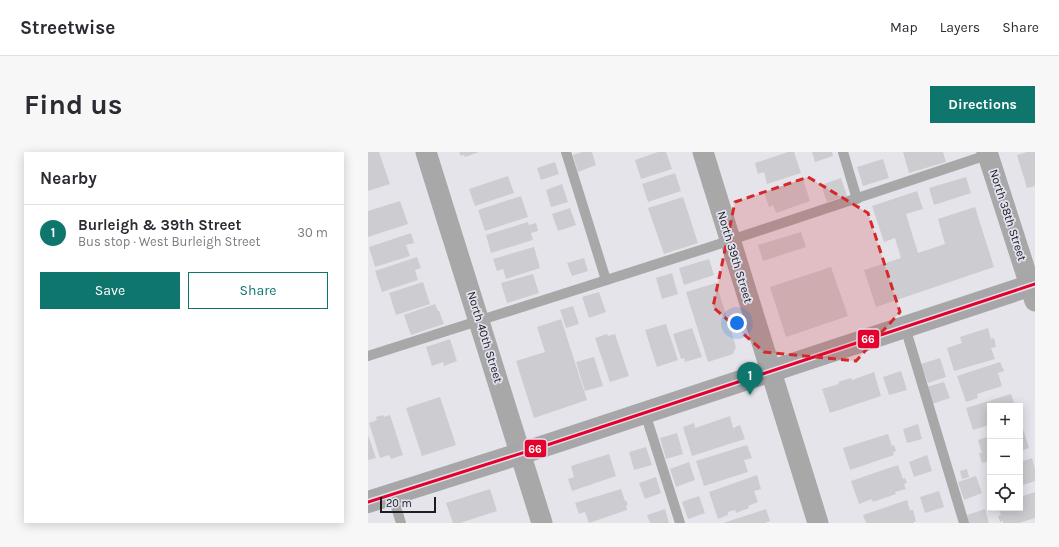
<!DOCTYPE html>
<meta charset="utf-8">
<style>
:root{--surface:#fff;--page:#f7f7f7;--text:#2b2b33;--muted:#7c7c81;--line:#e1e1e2;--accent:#0f766e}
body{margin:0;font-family:Karla,sans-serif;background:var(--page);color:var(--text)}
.controls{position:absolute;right:12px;bottom:12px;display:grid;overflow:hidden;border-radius:0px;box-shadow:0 2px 10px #0003}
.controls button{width:36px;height:36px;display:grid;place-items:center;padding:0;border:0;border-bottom:1px solid var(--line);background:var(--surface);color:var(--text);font:20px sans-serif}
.scale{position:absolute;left:12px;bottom:10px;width:56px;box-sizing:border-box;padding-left:4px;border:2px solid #1d1d21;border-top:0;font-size:11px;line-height:14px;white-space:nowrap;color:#1d1d21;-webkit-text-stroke:3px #e1e2ed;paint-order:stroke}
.you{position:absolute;left:369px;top:171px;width:14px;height:14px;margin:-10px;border:3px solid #fff;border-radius:50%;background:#1a73e8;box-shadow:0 0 0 6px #1a73e833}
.badge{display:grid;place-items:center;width:26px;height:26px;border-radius:50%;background:var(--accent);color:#fff;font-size:13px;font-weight:700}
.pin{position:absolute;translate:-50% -33px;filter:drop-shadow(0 1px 2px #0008)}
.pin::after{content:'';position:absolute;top:21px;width:14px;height:12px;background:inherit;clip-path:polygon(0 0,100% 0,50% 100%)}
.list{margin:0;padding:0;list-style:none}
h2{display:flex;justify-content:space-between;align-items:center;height:52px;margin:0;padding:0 16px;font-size:17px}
h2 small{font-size:13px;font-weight:400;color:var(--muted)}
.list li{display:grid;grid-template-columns:26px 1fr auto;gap:12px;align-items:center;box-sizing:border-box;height:56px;padding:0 16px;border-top:1px solid var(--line)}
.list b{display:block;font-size:15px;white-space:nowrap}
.list p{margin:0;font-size:13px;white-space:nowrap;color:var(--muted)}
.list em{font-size:13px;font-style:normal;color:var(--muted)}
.actions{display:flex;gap:8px;padding:12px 16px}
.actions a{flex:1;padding:9px 0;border:1px solid var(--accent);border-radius:0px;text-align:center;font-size:14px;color:var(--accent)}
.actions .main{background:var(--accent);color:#fff}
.icon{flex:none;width:22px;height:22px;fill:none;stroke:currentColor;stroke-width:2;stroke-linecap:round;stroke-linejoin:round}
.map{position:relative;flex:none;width:667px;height:371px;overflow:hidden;border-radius:0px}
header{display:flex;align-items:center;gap:24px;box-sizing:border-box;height:56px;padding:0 20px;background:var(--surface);border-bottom:1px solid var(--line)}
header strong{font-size:19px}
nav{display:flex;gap:22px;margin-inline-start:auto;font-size:14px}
.intro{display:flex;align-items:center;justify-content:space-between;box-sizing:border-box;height:96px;padding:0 24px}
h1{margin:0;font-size:28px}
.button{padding:10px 18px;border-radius:0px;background:var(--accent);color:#fff;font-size:14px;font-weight:700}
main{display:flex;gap:24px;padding:0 24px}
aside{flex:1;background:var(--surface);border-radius:0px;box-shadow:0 2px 10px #0003}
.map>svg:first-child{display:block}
.building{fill:#cdcdd1}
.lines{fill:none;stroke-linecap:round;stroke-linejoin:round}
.service{stroke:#a8a8a9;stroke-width:10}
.minor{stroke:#a8a8a9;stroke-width:21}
.secondary{stroke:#a7a7a9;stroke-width:22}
.bus-1-casing{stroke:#e1e2ed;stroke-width:6}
.bus-1{stroke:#e4002b;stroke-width:3}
.marked{fill:#d62828;fill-opacity:0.2;stroke:#d62828;stroke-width:3;stroke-dasharray:8 5;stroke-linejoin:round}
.labels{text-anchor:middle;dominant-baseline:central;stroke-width:3.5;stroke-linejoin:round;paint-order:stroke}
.street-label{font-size:12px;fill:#1d1d21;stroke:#e1e2ed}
.line-badge{stroke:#e1e2ed;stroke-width:1.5}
.badge-label{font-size:11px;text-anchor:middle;font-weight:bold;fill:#fff}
</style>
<header>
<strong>Streetwise</strong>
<nav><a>Map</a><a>Layers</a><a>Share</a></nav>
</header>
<div class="intro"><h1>Find us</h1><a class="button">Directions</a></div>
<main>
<aside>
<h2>Nearby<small></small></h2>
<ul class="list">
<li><span class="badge">1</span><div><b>Burleigh &amp; 39th Street</b><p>Bus stop · West Burleigh Street</p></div><em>30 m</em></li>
</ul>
<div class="actions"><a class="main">Save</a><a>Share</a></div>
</aside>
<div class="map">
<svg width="667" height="371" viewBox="0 0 667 371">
<rect width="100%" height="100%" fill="#e4e4ea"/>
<g class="building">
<path d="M0,0h11l11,32 -22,7z"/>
<path d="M91,0h20l-14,5 -1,-2 -3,1z"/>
<path d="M214,0h10l4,13 -18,7 -5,-17z"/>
<path d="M290,0h8l6,17 -31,10 -6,-19z"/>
<path d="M420,0h6l7,21 -34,11 -3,-12 -6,2 -3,-11z"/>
<path d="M444,0h20l1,4 -18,6z"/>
<path d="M535,0h40l3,10 -37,11z"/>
<path d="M659,0h8v34l-8,2 -10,-33z"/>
<path d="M515,7l6,19 -26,8 -6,-19z"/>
<path d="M187,10l4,12 -18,6 -4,-12z"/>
<path d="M307,21l6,18 -33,11 -6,-18z"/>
<path d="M140,24l6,17 -39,13 -6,-17z"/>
<path d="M598,25l5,16 -37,12 -5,-17z"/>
<path d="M473,26l6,18 -20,6 -6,-17z"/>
<path d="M435,27l7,22 -34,12 -3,-8 -4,2 -5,-15z"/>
<path d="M194,32l6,18 -17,5 -5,-17z"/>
<path d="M549,39l6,18 -17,5 12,39 27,-9 -7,-25 37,-12 19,60 -118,40 -12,-37 37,-12 -6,-20 -11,4 -12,-36z"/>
<path d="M153,44l7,21 -43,14 -7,-21z"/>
<path d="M315,45l15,46 -34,11 -16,-46z"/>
<path d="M32,49l8,23 -40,13v-26z"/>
<path d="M202,56l6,17 -18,6 -6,-17z"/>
<path d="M160,70l1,3 7,-2 2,8 -7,2 2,7 -42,13 -5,-18z"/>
<path d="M433,80l5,15 -43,14 -5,-16z"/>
<path d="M43,81l3,10 -8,2 4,11 -35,11 -6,-20z"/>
<path d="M166,95l6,21 -34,11 -3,-10 -6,2 -4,-12z"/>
<path d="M49,105l4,11 -6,2 3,10 -36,12 -7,-21z"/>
<path d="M216,106l4,13 -16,5 -5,-13z"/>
<path d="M341,107l5,16 -30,10 -5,-17z"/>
<path d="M463,115l17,49 -62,21 -16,-50z"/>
<path d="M304,121l6,21 -16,5 -6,-21z"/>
<path d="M165,122l6,19 -32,10 -6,-20z"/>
<path d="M55,130l7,22 -34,11 -7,-22z"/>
<path d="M348,131l20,64 -3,7 -25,8 -22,-70z"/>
<path d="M231,140l7,20 -17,6 -7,-21z"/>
<path d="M67,152l3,7h1l5,13 -33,11 -7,-20z"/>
<path d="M205,154l6,18 -13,4 -6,-18z"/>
<path d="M193,167l26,81 -53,18 -18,-57 29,-9 -8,-25z"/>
<path d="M298,172l12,36 -21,7 -12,-37z"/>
<path d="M324,176l10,29 -17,5 -1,-4 -3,1 -8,-25z"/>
<path d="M620,176l3,11 3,-1 2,9 -5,1 4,11 -41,12 -7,-23 15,-5 -2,-6z"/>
<path d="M239,182l1,2 7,-2 14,42 -19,6 -15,-44z"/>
<path d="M82,187l7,22 -13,5 -1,-4 -11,4 -6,-19z"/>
<path d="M226,205l9,29 -18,5 -9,-29z"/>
<path d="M572,206l6,19 -18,6 -7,-19z"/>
<path d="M632,210l4,9 -6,2 4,13 -25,8 1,4 -12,4 -9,-26z"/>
<path d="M533,219l6,19 -18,5 -6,-18z"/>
<path d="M506,220l7,24 -51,17 -8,-24 17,-5 -1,-2 13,-4 1,2z"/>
<path d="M576,230l6,16 -18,6 -5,-17z"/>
<path d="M643,242l4,12h-25v23l-1,-4 -16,5 -7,-22z"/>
<path d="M72,245l16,48 -34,11 -16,-48z"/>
<path d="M15,263l1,2 6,-2 13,40 -12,4 -2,-4 -9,3 -11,-35 8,-3 -1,-3z"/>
<path d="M362,264l3,12 7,-3 5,14 -53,17 -9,-29 11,-4 1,5z"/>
<path d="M550,272l4,15 -15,4 -4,-14z"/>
<path d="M652,274h2l7,22 -9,3z"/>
<path d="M309,281l6,21 -17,5 -6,-21z"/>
<path d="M520,282l4,12 2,-1 2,6 -3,1 1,3 -44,15 -7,-22z"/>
<path d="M0,283l8,23 -8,2z"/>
<path d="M622,284v25l-8,2 -3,-10h3l-4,-13z"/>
<path d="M379,293l5,13 -8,2 4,12 -44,14 -8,-25z"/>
<path d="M278,295l6,18 -18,5 -5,-18z"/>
<path d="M241,302l7,22 -44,15 -4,-12 6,-2 -3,-11z"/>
<path d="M559,303l5,16 -18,6 -5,-15z"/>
<path d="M664,306l3,11v12l-15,5v-24z"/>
<path d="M321,310l6,18 -19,7 -6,-18z"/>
<path d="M530,313l5,14 2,-1 2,5 -3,1 2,5 -11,3 1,2 -23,8 -1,-3 -13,5 -8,-23z"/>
<path d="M599,317l2,8 -7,2 -2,-8z"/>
<path d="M389,323l4,14 -7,2 4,11 -10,4 1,2 -13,5 -1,-3 -7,2v3l-10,4 -9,-27z"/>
<path d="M608,324l6,17 -18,7 -6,-18z"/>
<path d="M288,325l5,16 -16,6 -6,-16z"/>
<path d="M122,337l7,22 -37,12h-7l-7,-20z"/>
<path d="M253,337l4,12 1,-1 2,5h-2l1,5 -38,13 -4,-11 -6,2 -4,-11z"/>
<path d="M571,339l5,16 -19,6 -5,-16z"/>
<path d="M667,340v26l-16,5h-16v-2l-3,1 -2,-6 3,-1 -3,-7h22v-11z"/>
<path d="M331,344l6,17 -17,6 -6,-17z"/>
<path d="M539,348l3,10h3l3,11 -2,1v1h-48l-3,-8z"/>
<path d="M297,357l4,14h-19l-3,-8z"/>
<path d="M398,357l4,12 -5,2h-42z"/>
<path d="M617,357l4,14h-20l-2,-8z"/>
</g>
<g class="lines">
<g class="service">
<path d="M198,0l40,128"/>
<path d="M475,0l14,47"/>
<path d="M537,175l59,196"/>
<path d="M0,204l342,-109 280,-93"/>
<path d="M277,261l35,110"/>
<path d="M24,342l9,29"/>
</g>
<g class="minor">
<path d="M58,0l116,371"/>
<path d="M335,0l115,371"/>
<path d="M619,0l48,149"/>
</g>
<path class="secondary" d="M0,350l170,-54 497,-164"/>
<g class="bus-1-casing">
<path id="bus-1" d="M0,350l170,-54 497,-164"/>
</g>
<use href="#bus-1" class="bus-1"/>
</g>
<path class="marked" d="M440,25l60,36 32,99 -44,49 -92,-9 -51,-45 22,-105z"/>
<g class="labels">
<g class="street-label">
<text transform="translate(640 63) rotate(72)">North 38th Street</text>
<text transform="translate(367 105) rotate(73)">North 39th Street</text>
<text transform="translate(117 185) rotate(73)">North 40th Street</text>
</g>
</g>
<g class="line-badge">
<rect x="489" y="177" width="23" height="20" rx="4" fill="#e4002b"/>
<rect x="156" y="287" width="23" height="19" rx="4" fill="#e4002b"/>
</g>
<g class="badge-label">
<text x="500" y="191">66</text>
<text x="167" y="301">66</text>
</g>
</svg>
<div class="controls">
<button>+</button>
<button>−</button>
<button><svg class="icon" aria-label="locate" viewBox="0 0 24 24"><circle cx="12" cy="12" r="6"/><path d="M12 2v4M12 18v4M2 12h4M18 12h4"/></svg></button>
</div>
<div class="scale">20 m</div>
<div class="you"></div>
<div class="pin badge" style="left:382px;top:243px">1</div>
</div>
</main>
